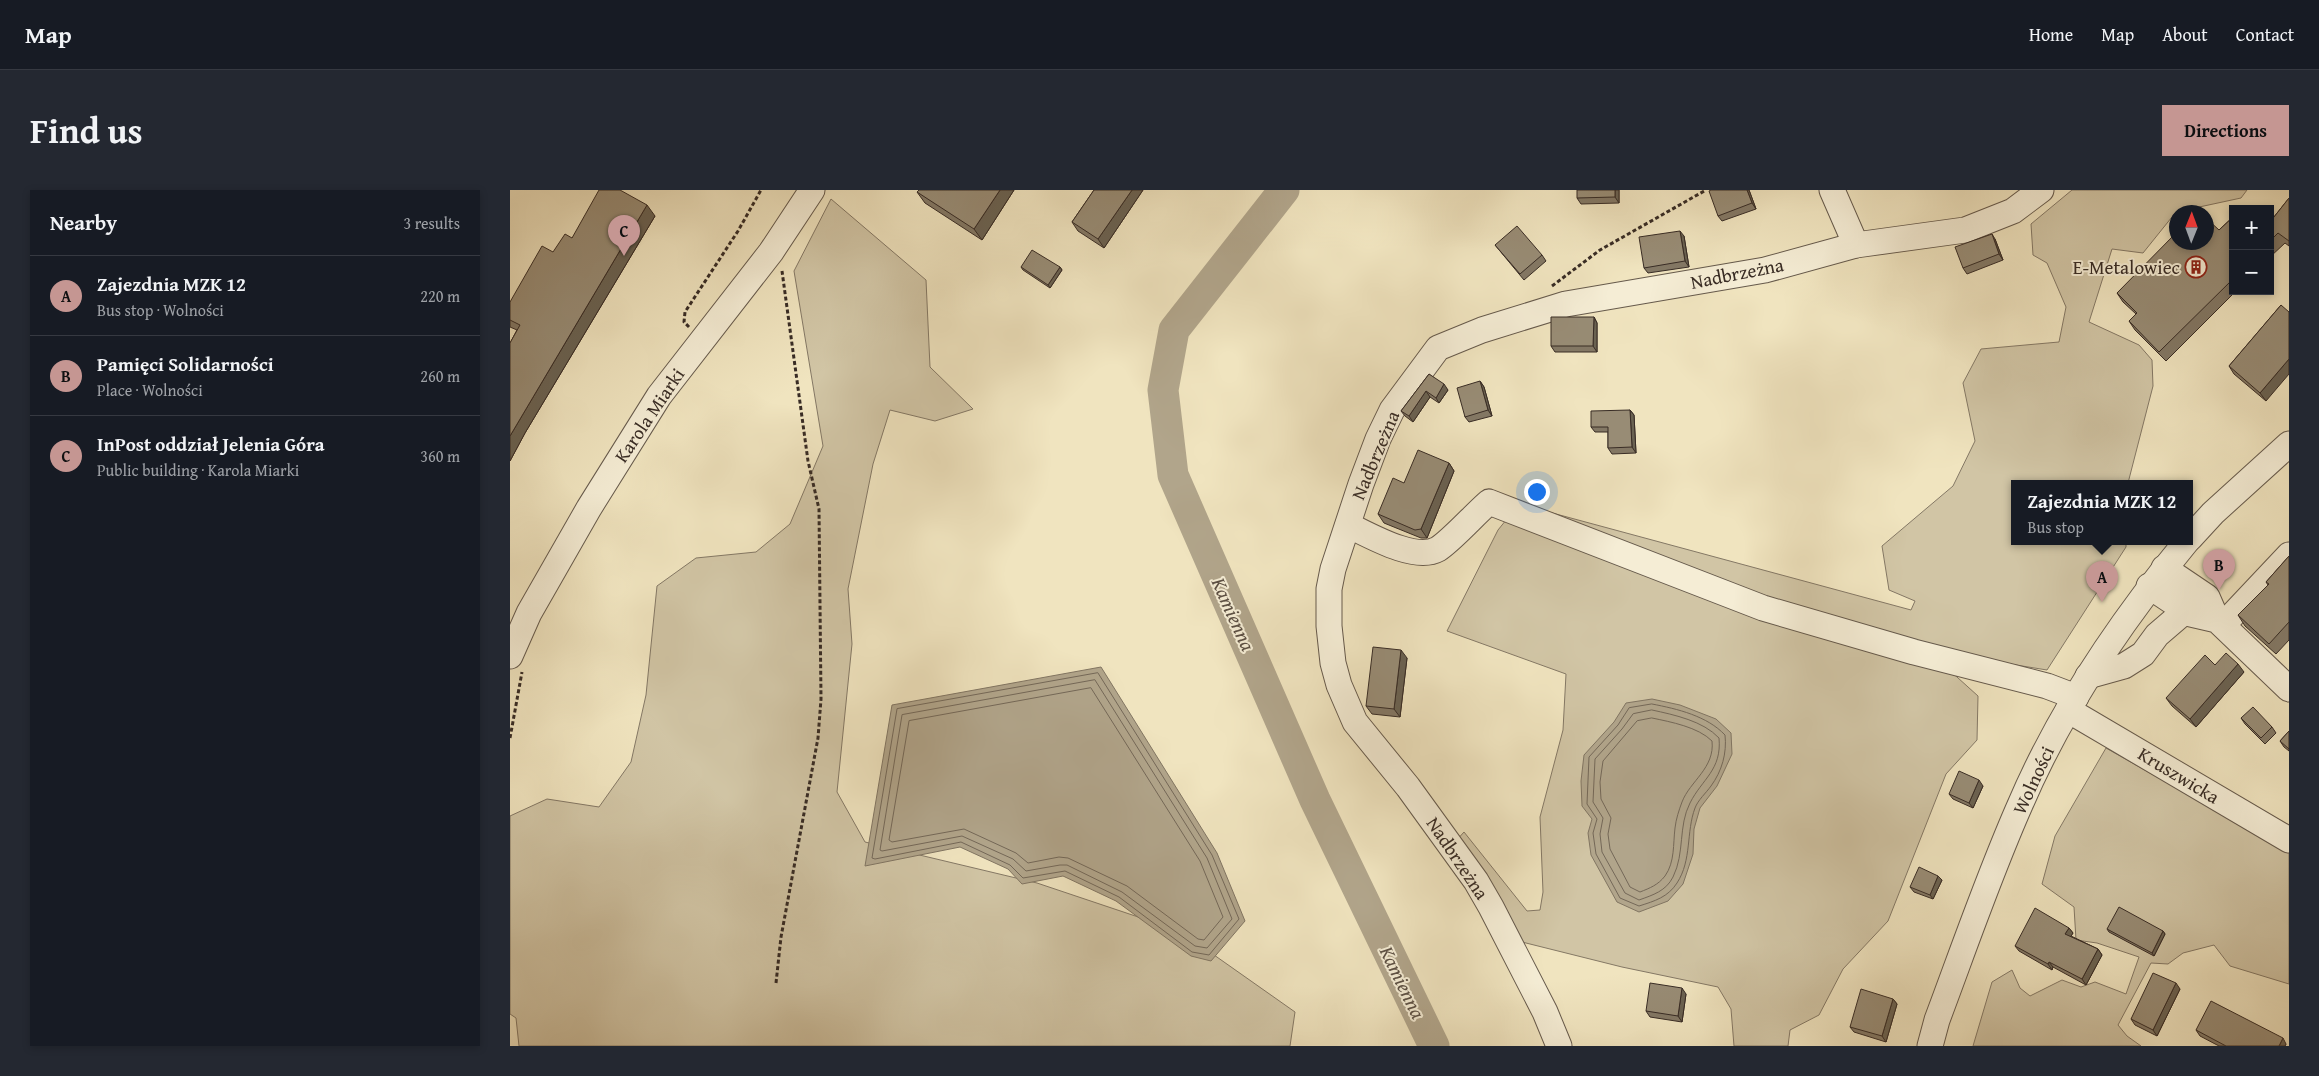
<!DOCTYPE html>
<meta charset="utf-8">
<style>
:root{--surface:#171b24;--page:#242831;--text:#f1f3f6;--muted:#9ea1a6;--line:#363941;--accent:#c59692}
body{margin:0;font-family:"Gentium Book Plus",serif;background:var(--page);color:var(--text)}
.controls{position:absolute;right:15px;top:15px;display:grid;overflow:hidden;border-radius:0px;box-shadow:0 2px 8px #0003}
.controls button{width:45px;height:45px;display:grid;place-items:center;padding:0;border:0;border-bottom:1px solid var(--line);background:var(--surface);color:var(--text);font:25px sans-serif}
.compass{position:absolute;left:1659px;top:15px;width:45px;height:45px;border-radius:50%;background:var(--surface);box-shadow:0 2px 8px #0003;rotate:1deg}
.you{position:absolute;left:1026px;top:301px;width:18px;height:18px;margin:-12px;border:4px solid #fff;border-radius:50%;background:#1a73e8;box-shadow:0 0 0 8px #1a73e833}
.badge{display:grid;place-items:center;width:32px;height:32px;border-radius:50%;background:var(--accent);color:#111;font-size:16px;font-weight:700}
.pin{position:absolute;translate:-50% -41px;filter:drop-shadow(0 1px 2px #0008)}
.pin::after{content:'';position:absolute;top:26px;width:18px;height:15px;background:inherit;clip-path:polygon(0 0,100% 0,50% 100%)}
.popup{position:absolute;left:1501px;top:290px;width:182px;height:65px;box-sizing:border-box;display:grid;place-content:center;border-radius:0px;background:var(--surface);filter:drop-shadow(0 1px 4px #0005);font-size:16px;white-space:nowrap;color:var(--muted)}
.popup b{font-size:19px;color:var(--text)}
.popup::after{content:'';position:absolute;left:50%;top:100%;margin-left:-10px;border:10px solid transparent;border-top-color:var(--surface)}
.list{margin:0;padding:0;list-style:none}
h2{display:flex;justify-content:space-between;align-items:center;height:65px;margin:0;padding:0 20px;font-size:21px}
h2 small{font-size:16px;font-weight:400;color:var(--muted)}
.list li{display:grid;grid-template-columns:32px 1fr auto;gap:15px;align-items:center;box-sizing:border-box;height:80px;padding:0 20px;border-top:1px solid var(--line)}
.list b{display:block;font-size:19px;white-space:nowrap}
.list p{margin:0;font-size:16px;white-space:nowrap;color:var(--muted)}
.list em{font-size:16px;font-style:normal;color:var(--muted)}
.map{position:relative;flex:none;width:1779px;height:856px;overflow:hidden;border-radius:0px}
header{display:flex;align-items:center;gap:30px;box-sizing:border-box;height:70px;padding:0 25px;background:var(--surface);border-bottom:1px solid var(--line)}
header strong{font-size:24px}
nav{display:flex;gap:28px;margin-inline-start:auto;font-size:18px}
.intro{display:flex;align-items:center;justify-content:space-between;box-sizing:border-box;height:120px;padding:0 30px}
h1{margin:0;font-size:35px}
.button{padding:12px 22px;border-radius:0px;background:var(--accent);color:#111;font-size:18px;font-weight:700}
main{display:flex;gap:30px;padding:0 30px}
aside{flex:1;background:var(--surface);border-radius:0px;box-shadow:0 2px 8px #0003}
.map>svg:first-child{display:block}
.green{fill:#d1c5a5;stroke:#847865}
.water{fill:#b1a58b;stroke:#817562}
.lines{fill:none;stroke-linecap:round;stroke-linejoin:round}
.shore{stroke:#746858;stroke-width:1}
.river{stroke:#b1a58b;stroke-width:31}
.minor-casing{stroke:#665a4c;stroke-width:27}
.path{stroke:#382c25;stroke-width:3;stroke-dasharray:4 2.5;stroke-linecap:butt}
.minor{stroke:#f5edd5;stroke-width:25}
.wall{fill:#837865;stroke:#382c25}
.shaded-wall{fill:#6a6252;stroke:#382c25}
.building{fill:#988c75;stroke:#382c25}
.labels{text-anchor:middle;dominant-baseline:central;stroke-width:4;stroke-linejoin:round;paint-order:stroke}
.poi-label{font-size:19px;fill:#382c25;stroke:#f5edd5;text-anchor:end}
.street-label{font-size:19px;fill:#382c25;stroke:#f5edd5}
.water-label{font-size:20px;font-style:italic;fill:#5c5044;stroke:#f5edd5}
</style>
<header>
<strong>Map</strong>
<nav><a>Home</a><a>Map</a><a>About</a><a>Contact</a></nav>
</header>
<div class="intro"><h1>Find us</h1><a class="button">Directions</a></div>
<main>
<aside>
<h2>Nearby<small>3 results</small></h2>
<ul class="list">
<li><span class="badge">A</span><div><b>Zajezdnia MZK 12</b><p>Bus stop · Wolności</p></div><em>220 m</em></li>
<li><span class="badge">B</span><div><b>Pamięci Solidarności</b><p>Place · Wolności</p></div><em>260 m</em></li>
<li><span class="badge">C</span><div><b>InPost oddział Jelenia Góra</b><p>Public building · Karola Miarki</p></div><em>360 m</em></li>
</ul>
</aside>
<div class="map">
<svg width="1779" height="856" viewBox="0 0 1779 856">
<rect width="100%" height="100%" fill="#f0e4bf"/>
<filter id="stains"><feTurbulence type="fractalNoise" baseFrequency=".004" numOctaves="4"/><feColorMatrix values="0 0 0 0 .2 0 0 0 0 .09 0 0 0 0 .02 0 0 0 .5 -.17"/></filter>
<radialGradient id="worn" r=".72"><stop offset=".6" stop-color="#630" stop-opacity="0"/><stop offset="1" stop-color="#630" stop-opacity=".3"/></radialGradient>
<g class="green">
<path d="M1562,0h175l-6,8 -65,14 -33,41 -31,-4 -23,73 50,23 13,15 1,26 -25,97h-114v58h112v6l-79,123 -87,-14 -13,12 31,28 -1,44 -31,34 -58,147 -45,48 -24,46 -29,15 -2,16h-54l-3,-37 -13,-22 -96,-20 -100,-25 -67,-100 9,-10 63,79 13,-1 3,-18 -3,-75 23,-87 3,-56 -119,-43 51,-101 21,-26 392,106 4,-9 -26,-11 -7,-44 71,-60 22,-45 -12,-58 18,-34 78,-7 7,-35 -19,-44 -14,-8 -2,-31z"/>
<path d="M321,9l95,81 4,87 43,42 -38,12 -45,-11 -17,54 -25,125 4,55 -15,148 28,50 172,41 143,48 115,81 -5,34h-771l-3,-28 -6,-4v-198l37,-17 52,8 32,-45 15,-67 11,-109 39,-28 60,-6 34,-28 33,-78 -29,-175z"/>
<path d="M1596,558l183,104v132l-59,-18 -16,-21 -31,8 -15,11 -17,-1 -33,62 9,11 14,10h-168l19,-64 20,-12 8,18 10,8 32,-16 19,7 14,-5 31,12 13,-37 -42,-14 -21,-3 -2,-33 -32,-23 13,-48z"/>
</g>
<g class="water">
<path d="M591,477l116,186 28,68 -34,40 -20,-5 -75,-55 -53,-25 -41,8 -14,-15 -48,-22 -95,19 27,-161z"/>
<path d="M1142,509l28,6 36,14 15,14 1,21 -15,32 -17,22 -6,21 -1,25 -10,30 -15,17 -29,11 -22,-10 -26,-47 -3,-22 4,-14 -10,-13 -1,-25 3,-26 30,-33 12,-19z"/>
</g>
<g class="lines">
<g class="shore">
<path d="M588,483l114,182 27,64 -30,36 -17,-3 -73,-55 -54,-26 -42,7 -13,-13 -49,-23 -86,17 -3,-1 25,-149z"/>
<path d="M585,490l112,178 25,61 -25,29 -12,-2 -73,-54 -55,-27h-7l-34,6 -13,-12 -51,-23 -80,15 -2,-1 22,-135z"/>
<path d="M581,498l109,173 23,56 -19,23 -6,-1 -71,-53 -59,-28 -9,-1 -31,6 -12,-10 -52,-24 -72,13 -3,-2 20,-119z"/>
<path d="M1142,514c26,5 55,12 73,31 2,18 -3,36 -14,51 -5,7 -13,14 -16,22 -9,24 -3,52 -18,75 -9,14 -22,18 -38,23l-19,-8 -24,-44 -3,-21 4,-14 -10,-15 2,-47 29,-32 11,-17z"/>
<path d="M1142,520c23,5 51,11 67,28 3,32 -17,41 -29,65 -12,23 -5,50 -17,74 -7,14 -20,18 -34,23l-14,-7 -23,-41 -2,-18 3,-16 -10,-16 2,-43 27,-30 11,-15z"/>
<path d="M1142,528c19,4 46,9 60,23 3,27 -22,40 -30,61 -3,8 -6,17 -7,26 -2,16 0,34 -10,48 -7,9 -15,12 -25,16l-10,-5 -20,-38 -2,-15 3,-16 -10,-19 -1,-17 3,-21 34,-40z"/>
</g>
<path class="river" d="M774,0l-110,140 -11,60 10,85 142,325 119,246"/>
<g class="minor-casing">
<g id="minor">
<path d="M1322,0l24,55"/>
<path d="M838,335c21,10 67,37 90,24 13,-8 38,-36 51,-47l274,106 151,44 133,34 29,11"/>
<path d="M1680,348l23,-25 76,-69"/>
<path d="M1654,378l43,29 10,23"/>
<path d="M1639,396l42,28 26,6 72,69"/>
<path d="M1713,435l66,-70"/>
<path d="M0,466l19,-43 60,-105 70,-112 112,-144 41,-62"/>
<path d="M1578,486l36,-10 19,-12 14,-19 28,-24"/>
<path d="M1558,520l221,130"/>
<path d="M1049,856l-14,-34 -54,-105 -15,-26 -68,-94 -53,-65 -16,-37 -6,-22 -4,-37v-37l4,-20 28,-85 17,-45 14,-29 46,-62 44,-18 84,-26 199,-34 91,-25 109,-15 48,-19 28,-21"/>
<path d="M1420,856l7,-26c27,-72 52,-145 83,-215 41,-96 101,-184 167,-264"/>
</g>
</g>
<g class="path">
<path d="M1042,96l48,-36 106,-60"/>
<path d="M179,137l-5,-5 1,-10 53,-81 23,-41"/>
<path d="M0,548l12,-66"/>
<path d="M266,793l5,-46 37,-199 3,-39 -2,-190 -11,-48 -26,-190"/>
</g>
<use href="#minor" class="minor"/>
</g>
<g class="wall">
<path d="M504,0l-32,50 -57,-37 -8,-11z"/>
<path d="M584,0h49l-39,58 -26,-17 -6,-9z"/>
<path d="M1109,0v13l-38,1 -4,-6z"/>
<path d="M1239,0l7,19 -34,12 -4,-5z"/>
<path d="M1779,8v48l-4,-3 -15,14v-35z"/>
<path d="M145,26l-130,217 -15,28v-118l7,-13 -7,-3v-25l62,-64z"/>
<path d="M1723,27v74h3l-70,70 -31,-31 -6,-9 7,-7 -13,-12 -6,-9 102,-63z"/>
<path d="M1174,46l5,31 -41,6 -4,-5z"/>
<path d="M1485,49l8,21 -36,14 -4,-6z"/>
<path d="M985,55l47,10 4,6 -22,19z"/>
<path d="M511,77h39l2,3 -12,18 -27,-18z"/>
<path d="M1771,115l-15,96 -32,-27 -5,-8z"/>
<path d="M1084,127l3,6v29h-42l-4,-6z"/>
<path d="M919,184l19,16 -9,13 -9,-6 -17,25 -8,-6 -4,-5z"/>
<path d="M970,191l4,6 8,29 -23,6 -4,-5z"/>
<path d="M1120,220l4,5 2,38 -24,1 -4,-6v-16h-13l-4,-5z"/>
<path d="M939,273l5,8 -27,67h-6l-37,-15 -6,-9 26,-31z"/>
<path d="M1779,366v84l-13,14 -31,-28 -7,-11 30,-30 -2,-3z"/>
<path d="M897,468l-7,59 -28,-3 -6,-8z"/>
<path d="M1705,475l29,7 -48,55 -24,-21 -6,-8z"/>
<path d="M1731,528l31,9 4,6 -11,11 -20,-20z"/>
<path d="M1779,541v20l-5,-4 -4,-6z"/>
<path d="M1473,596l-10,22 -20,-9 -4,-5z"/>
<path d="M1428,686l4,4 -9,19 -19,-7 -4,-5z"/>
<path d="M1559,738l4,5 -2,3 27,13 4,6 -16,30 -33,-18 -1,3 -33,-19 -4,-5z"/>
<path d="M1597,739l56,2 2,3 -11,22 -45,-24z"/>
<path d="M1670,799l-23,47 -22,-11 -4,-6z"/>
<path d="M1176,804l-4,28 -32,-5 -4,-6z"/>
<path d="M1383,809l4,5 -11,38 -32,-10 -4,-5z"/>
<path d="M1686,840l90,14 -1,2h-66l-19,-10z"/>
</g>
<g class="shaded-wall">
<path d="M490,0h14l-32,50 -8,-11z"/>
<path d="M622,0h11l-39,58 -6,-9z"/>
<path d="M1105,0h4v13l-4,-6z"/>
<path d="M1237,0h2l7,19 -4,-6z"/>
<path d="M137,15l8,11 -130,217 -15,28v-25z"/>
<path d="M1170,41l4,5 5,31 -4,-6z"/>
<path d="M1482,44l3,5 8,21 -4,-6z"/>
<path d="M550,77l2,3 -12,18 -2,-3z"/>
<path d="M1084,127l3,6v29l-4,-6z"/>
<path d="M1779,169v15l-23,27 -6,-8z"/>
<path d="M970,191l4,6 8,29 -4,-6z"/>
<path d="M934,194l4,6 -9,13 -3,-5z"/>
<path d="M916,201l4,6 -17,25 -4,-6z"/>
<path d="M1120,220l4,5 2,38 -4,-6z"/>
<path d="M939,273l5,8 -27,67 -6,-9z"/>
<path d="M891,460l6,8 -7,59 -6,-8z"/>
<path d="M1728,474l6,8 -48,55 -6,-8z"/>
<path d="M1469,590l4,6 -10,22 -4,-5z"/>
<path d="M1428,686l4,4 -9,19 -3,-4z"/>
<path d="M1559,738l4,5 -4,6 -4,-5z"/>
<path d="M1653,741l2,3 -11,22 -2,-3z"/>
<path d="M1588,759l4,6 -16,30 -4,-6z"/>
<path d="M1539,772l4,5 -1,3 -4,-6z"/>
<path d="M1666,793l4,6 -23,47 -4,-6z"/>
<path d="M1172,798l4,6 -4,28 -4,-6z"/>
<path d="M1383,809l4,5 -11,38 -4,-6z"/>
<path d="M1773,848l3,6 -1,2h-6z"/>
</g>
<g class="building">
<path d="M89,0h21l27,15 -137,231v-93l10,-18 -10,-5v-18l32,-56 11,6 12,-18 7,4z"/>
<path d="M409,0h81l-26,39 -57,-37z"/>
<path d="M584,0h38l-34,49 -26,-17z"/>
<path d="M1067,0h38v7l-38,1z"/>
<path d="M1201,0h36l5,13 -34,13 -9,-25z"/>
<path d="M1779,8v43l-11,-8 -8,8v-19z"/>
<path d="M1723,27v62l-74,73 -30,-31 8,-8 -20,-20 59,-60v9h30v-24l13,12z"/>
<path d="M1007,36l25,29 -22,19 -25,-29z"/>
<path d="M1170,41l5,30 -41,7 -5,-31z"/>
<path d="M1482,44l7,20 -36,14 -8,-21z"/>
<path d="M522,60l28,17 -12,18 -27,-18z"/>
<path d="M1771,115l8,7v47l-29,34 -31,-27z"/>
<path d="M1041,127h43l-1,29h-42z"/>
<path d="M919,184l15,10 -8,14 -10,-7 -17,25 -8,-5z"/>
<path d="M970,191l8,29 -23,7 -8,-29z"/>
<path d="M1120,220l2,37 -24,1v-21h-17v-16z"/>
<path d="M908,260l31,13 -28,66 -6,1 -37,-16 15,-36 11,5z"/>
<path d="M1779,366v66l-20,22 -31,-29 31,-31 -3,-2z"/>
<path d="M863,457l28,3 -7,59 -28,-3z"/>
<path d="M1716,463l12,11 -48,55 -24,-21 39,-43 10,10z"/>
<path d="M1743,517l19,20 -11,11 -20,-20z"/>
<path d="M1779,541v18l-9,-8z"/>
<path d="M1449,581l20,9 -10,23 -20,-9z"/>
<path d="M1409,677l19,9 -8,19 -20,-8z"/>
<path d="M1609,717l44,24 -11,22 -45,-24z"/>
<path d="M1525,718l34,20 -4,6 33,15 -16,30 -33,-17 -1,2 -33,-18z"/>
<path d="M1643,783l23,10 -23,47 -22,-11z"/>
<path d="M1140,793l32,5 -4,28 -32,-5z"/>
<path d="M1351,799l32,10 -11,37 -32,-9z"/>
<path d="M1701,811l72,37 -4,8h-53l-30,-16z"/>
</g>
<defs>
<g id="building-ring" transform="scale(1.125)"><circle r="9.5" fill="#f5edd5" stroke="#8f2418" stroke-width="1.5"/><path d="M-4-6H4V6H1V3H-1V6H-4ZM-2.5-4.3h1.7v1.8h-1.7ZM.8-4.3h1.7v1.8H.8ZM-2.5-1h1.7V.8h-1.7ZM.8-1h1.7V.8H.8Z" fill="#8f2418"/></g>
</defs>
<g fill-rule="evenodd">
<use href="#building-ring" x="1686" y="77"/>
</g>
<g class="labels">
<g class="poi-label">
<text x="1670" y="77">E-Metalowiec</text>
</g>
<g class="street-label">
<text transform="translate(1227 83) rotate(-11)">Nadbrzeżna</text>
<text transform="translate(139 225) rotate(-56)">Karola Miarki</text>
<text transform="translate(865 265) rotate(-67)">Nadbrzeżna</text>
<text transform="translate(1669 585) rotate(31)">Kruszwicka</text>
<text transform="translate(1523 590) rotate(-65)">Wolności</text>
<text transform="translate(948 668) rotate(56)">Nadbrzeżna</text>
</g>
<g class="water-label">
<text transform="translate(724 424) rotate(66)">Kamienna</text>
<text transform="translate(893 792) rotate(64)">Kamienna</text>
</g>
</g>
<rect width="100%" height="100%" filter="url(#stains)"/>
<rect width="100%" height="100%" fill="url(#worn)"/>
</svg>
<div class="controls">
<button>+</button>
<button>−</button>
</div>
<svg class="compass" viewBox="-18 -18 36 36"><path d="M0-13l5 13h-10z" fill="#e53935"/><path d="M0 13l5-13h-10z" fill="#9ea1a6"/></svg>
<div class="you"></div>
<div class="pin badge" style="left:1592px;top:412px">A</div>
<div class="popup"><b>Zajezdnia MZK 12</b>Bus stop</div>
<div class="pin badge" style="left:1709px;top:400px">B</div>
<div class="pin badge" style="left:114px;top:66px">C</div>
</div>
</main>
